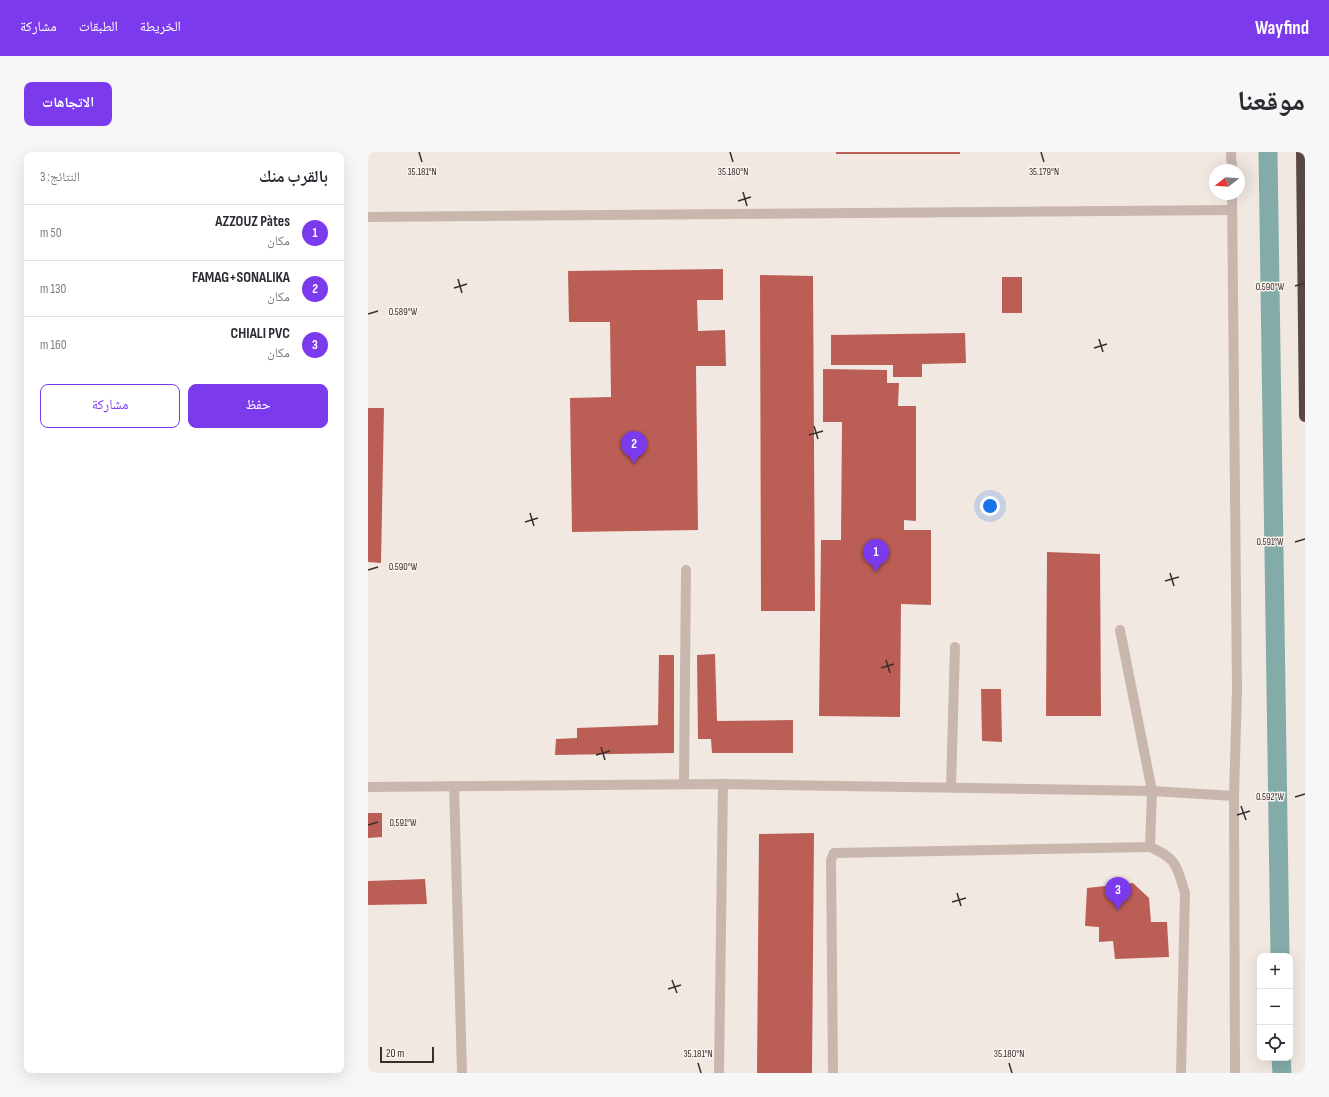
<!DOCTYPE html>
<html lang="ar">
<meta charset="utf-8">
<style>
:root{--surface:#fff;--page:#f7f7f7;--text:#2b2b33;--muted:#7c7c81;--line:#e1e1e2;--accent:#7c3aed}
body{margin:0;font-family:"Sofia Sans Condensed","Noto Naskh Arabic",sans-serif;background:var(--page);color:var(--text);direction:rtl}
.controls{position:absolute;right:12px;bottom:12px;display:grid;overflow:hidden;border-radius:8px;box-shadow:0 4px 16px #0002}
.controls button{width:36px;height:36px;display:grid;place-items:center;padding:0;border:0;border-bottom:1px solid var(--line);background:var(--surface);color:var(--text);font:20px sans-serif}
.compass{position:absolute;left:841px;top:12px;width:36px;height:36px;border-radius:50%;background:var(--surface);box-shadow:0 4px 16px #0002;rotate:253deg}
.scale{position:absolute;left:12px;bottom:10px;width:54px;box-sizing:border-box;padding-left:4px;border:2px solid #392e2c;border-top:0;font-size:11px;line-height:14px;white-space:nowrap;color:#392e2c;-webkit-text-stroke:3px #f9f3ee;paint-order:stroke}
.you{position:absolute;left:622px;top:354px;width:14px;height:14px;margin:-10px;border:3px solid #fff;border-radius:50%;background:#1a73e8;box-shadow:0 0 0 6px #1a73e833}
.badge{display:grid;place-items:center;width:26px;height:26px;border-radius:50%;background:var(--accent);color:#fff;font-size:13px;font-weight:700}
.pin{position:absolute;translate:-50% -33px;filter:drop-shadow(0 1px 2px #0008)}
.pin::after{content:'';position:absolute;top:21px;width:14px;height:12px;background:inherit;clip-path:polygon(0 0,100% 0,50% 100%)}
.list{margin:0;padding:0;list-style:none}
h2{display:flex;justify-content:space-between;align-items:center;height:52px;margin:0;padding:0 16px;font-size:17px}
h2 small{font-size:13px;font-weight:400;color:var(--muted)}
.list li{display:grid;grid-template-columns:26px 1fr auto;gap:12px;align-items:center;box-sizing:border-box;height:56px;padding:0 16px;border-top:1px solid var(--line)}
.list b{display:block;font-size:15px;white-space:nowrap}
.list p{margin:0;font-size:13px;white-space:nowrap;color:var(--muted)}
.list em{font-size:13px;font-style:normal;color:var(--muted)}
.actions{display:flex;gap:8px;padding:12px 16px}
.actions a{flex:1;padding:9px 0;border:1px solid var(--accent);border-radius:8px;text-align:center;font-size:14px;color:var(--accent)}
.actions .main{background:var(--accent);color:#fff}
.icon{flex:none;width:22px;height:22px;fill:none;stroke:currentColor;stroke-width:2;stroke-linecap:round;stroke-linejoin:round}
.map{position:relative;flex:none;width:937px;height:921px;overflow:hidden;direction:ltr;border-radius:8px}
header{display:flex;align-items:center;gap:24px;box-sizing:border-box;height:56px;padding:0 20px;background:var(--accent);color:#fff}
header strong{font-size:19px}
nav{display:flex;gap:22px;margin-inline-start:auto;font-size:14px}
.intro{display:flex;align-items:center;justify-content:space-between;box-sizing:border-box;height:96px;padding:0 24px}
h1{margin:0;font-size:28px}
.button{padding:10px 18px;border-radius:8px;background:var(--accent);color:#fff;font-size:14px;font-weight:700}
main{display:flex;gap:24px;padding:0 24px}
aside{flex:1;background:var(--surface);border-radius:8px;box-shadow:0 4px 16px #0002}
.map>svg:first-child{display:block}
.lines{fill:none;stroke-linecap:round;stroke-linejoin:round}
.canal{stroke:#83aca8;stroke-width:19}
.building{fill:#bb5f56}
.lane{stroke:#c9b7ae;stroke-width:10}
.street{stroke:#c9b7ae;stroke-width:10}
.highway{stroke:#594744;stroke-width:12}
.ticks{fill:none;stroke:#392e2c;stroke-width:1.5}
.ticks-label{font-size:10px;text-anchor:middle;fill:#392e2c;stroke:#f9f3ee;stroke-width:3;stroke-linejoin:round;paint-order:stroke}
</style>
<header>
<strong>Wayfind</strong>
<nav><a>الخريطة</a><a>الطبقات</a><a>مشاركة</a></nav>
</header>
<div class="intro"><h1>موقعنا</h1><a class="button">الاتجاهات</a></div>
<main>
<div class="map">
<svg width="937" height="921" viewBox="0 0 937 921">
<rect width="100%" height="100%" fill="#f2e8e2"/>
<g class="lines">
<g class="canal">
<path d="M900,0l12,804"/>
<path d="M913,906l1,15"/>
</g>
</g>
<g class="building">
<rect x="468" y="0" width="124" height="2"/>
<path d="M355,117v31h-26l1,31 27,-1 1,36h-30l2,164 -126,2 -2,-134 41,-1 -1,-75h-41l-1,-51z"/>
<path d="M392,123l53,1 2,335h-54z"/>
<rect x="634" y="125" width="20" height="36"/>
<path d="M597,181l1,30 -44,1v13h-29v-12h-62v-30z"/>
<path d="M455,217l64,1v13h12l-1,23h18v115l-12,-1v10h27v75l-30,-1 -1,113 -81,-1 2,-176h20l1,-118h-19z"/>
<path d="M0,256h16l-3,155 -13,-1z"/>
<path d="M679,400l53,2 1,162h-55z"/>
<path d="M347,502l2,67 76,-1v33h-81l-1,-14h-13l-1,-84z"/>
<path d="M291,503h15v98l-119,2 1,-16 21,-1v-10l81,-3z"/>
<path d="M613,537h20l1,53 -20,-1z"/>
<path d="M0,661h14v24l-14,1z"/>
<path d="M446,681l-2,240h-55l2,-239z"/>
<path d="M57,727l2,25 -59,1v-24z"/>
<path d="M765,731l16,15 2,24h16l2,35 -54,2 -2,-18 -14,1v-15l-14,-1 2,-38z"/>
</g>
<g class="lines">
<g class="lane">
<path d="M863,0l1,18"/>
<path d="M864,42l5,496 -3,106"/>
<path d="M0,65l864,-7"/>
<path d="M316,632l2,-214"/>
<path d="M583,635l4,-140"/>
<path d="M782,695c27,11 27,20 35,46l-4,180"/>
<path d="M351,921l4,-289"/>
<path d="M465,921l-2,-213 3,-7 316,-6 2,-56 -32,-161"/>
</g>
<g class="street">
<path d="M86,634l8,287"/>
<path d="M0,635l355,-3 429,7 82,5 1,277"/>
</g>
<path class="highway" d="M934,0l3,264"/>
</g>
<path class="ticks" d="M51,0l3,10M362,0l3,10M673,0l3,10M375,40l4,14M370,49l13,-4M90,127l4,14M927,134l10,-3M86,136l13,-4M0,162l10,-3M731,187l4,13M726,196l13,-4M446,274l4,13M441,283l14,-4M162,361l4,13M157,370l13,-4M927,390l10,-3M0,418l10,-3M802,421l4,13M797,429l14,-4M518,508l4,13M513,516l13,-4M233,595l4,13M228,603l14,-4M927,645l10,-3M873,654l5,14M869,663l13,-4M0,673l10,-3M589,741l4,13M584,750l14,-4M304,828l5,13M300,837l13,-4M330,911l3,10M641,911l3,10"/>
<g class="ticks-label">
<text x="54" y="23">35.181°N</text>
<text x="365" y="23">35.180°N</text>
<text x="676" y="23">35.179°N</text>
<text x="902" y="138">0.590°W</text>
<text x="35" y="163">0.589°W</text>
<text x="902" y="393">0.591°W</text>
<text x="35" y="418">0.590°W</text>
<text x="902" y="648">0.592°W</text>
<text x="35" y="674">0.591°W</text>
<text x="330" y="905">35.181°N</text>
<text x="641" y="905">35.180°N</text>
</g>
</svg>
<div class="controls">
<button>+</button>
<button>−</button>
<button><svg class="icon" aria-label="locate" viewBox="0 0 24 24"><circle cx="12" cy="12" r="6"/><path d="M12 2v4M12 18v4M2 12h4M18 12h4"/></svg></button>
</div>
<svg class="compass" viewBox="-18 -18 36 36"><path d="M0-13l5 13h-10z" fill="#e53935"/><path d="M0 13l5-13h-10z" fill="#7c7c81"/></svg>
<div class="scale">20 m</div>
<div class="you"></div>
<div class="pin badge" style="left:508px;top:420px">1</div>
<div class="pin badge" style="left:266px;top:312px">2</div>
<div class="pin badge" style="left:750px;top:758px">3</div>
</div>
<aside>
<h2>بالقرب منك<small>النتائج: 3</small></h2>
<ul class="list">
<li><span class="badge">1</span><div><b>AZZOUZ Pàtes</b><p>مكان</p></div><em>50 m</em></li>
<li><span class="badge">2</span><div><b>FAMAG+SONALIKA</b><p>مكان</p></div><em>130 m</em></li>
<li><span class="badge">3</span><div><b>CHIALI PVC</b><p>مكان</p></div><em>160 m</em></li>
</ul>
<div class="actions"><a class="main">حفظ</a><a>مشاركة</a></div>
</aside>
</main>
